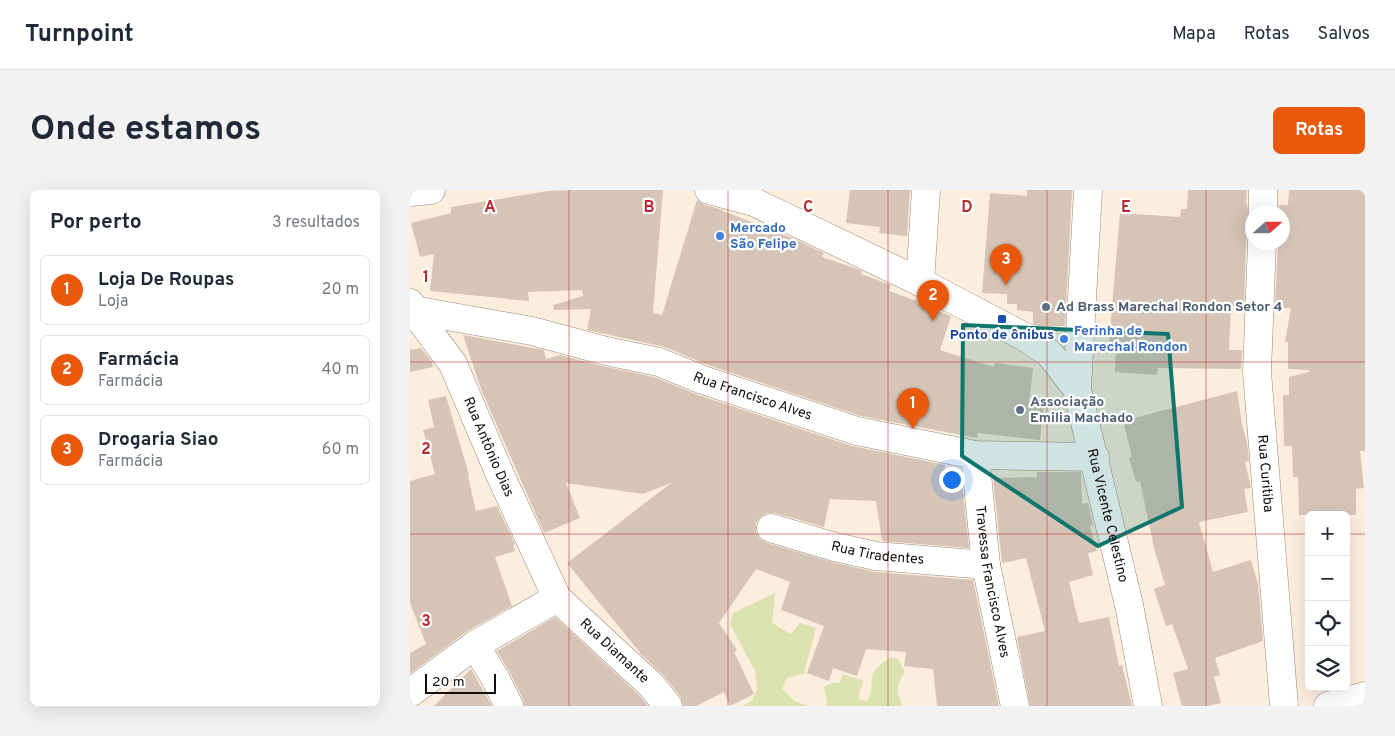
<!DOCTYPE html>
<html lang="pt">
<meta charset="utf-8">
<style>
:root{--surface:#fff;--page:#f2f2f3;--text:#1f2937;--muted:#747a83;--line:#e0e1e3;--accent:#ea580c}
body{margin:0;font-family:Overpass,sans-serif;background:var(--page);color:var(--text)}
.controls{position:absolute;right:15px;bottom:15px;display:grid;overflow:hidden;border-radius:8px;box-shadow:0 5px 20px #0002}
.controls button{width:45px;height:45px;display:grid;place-items:center;padding:0;border:0;border-bottom:1px solid var(--line);background:var(--surface);color:var(--text);font:25px sans-serif}
.compass{position:absolute;left:835px;top:15px;width:45px;height:45px;border-radius:50%;background:var(--surface);box-shadow:0 5px 20px #0002;rotate:69deg}
.scale{position:absolute;left:15px;bottom:12px;width:71px;box-sizing:border-box;padding-left:5px;border:2px solid #120d08;border-top:0;font-size:14px;line-height:18px;white-space:nowrap;color:#120d08;-webkit-text-stroke:4px #fff;paint-order:stroke}
.you{position:absolute;left:541px;top:289px;width:18px;height:18px;margin:-12px;border:4px solid #fff;border-radius:50%;background:#1a73e8;box-shadow:0 0 0 8px #1a73e833}
.badge{display:grid;place-items:center;width:32px;height:32px;border-radius:50%;background:var(--accent);color:#fff;font-size:16px;font-weight:700}
.pin{position:absolute;translate:-50% -41px;filter:drop-shadow(0 1px 2px #0008)}
.pin::after{content:'';position:absolute;top:26px;width:18px;height:15px;background:inherit;clip-path:polygon(0 0,100% 0,50% 100%)}
.list{margin:0;padding:0;list-style:none}
h2{display:flex;justify-content:space-between;align-items:center;height:65px;margin:0;padding:0 20px;font-size:21px}
h2 small{font-size:16px;font-weight:400;color:var(--muted)}
.list li{display:grid;grid-template-columns:32px 1fr auto;gap:15px;align-items:center;box-sizing:border-box;height:70px;margin:0 10px 10px;padding:0 10px;border:1px solid var(--line);border-radius:8px}
.list b{display:block;font-size:19px;white-space:nowrap}
.list p{margin:0;font-size:16px;white-space:nowrap;color:var(--muted)}
.list em{font-size:16px;font-style:normal;color:var(--muted)}
.icon{flex:none;width:28px;height:28px;fill:none;stroke:currentColor;stroke-width:2;stroke-linecap:round;stroke-linejoin:round}
.map{position:relative;flex:none;width:955px;height:516px;overflow:hidden;border-radius:8px}
header{display:flex;align-items:center;gap:30px;box-sizing:border-box;height:70px;padding:0 25px;background:var(--surface);border-bottom:1px solid var(--line)}
header strong{font-size:24px}
nav{display:flex;gap:28px;margin-inline-start:auto;font-size:18px}
.intro{display:flex;align-items:center;justify-content:space-between;box-sizing:border-box;height:120px;padding:0 30px}
h1{margin:0;font-size:35px}
.button{padding:12px 22px;border-radius:8px;background:var(--accent);color:#fff;font-size:18px;font-weight:700}
main{display:flex;gap:30px;padding:0 30px}
aside{flex:1;background:var(--surface);border-radius:8px;box-shadow:0 5px 20px #0002}
.map>svg:first-child{display:block}
.green{fill:#dae3af}
.building{fill:#d6c5b7}
.lines{fill:none;stroke-linecap:round;stroke-linejoin:round}
.minor-casing{stroke:#998a7b;stroke-width:29}
.minor{stroke:#fff;stroke-width:28}
.marked{fill:#0f766e;fill-opacity:0.2;stroke:#0f766e;stroke-width:4;stroke-linejoin:round}
.grid{fill:none;stroke:#ba2a2c;stroke-width:1;stroke-opacity:0.55}
.shop-dot{fill:#3f7fe0;stroke:#fff;stroke-width:2}
.service-dot{fill:#5c6f8a;stroke:#fff;stroke-width:2}
.transit-dot{fill:#1a4fb4;stroke:#fff;stroke-width:2}
.labels{text-anchor:middle;dominant-baseline:central;stroke-width:4.5;stroke-linejoin:round;paint-order:stroke}
.shop-label{font-size:14px;font-weight:bold;fill:#366cbe;stroke:#fff;text-anchor:start}
.service-label{font-size:14px;font-weight:bold;fill:#4e5e75;stroke:#fff;text-anchor:start}
.transit-label{font-size:14px;font-weight:bold;fill:#164399;stroke:#fff}
.street-label{font-size:14px;fill:#120d08;stroke:#fff}
.grid-label{font-size:16px;text-anchor:middle;font-weight:bold;fill:#ba2a2c;stroke:#fff;stroke-width:4.5;stroke-linejoin:round;paint-order:stroke}
</style>
<header>
<strong>Turnpoint</strong>
<nav><a>Mapa</a><a>Rotas</a><a>Salvos</a></nav>
</header>
<div class="intro"><h1>Onde estamos</h1><a class="button">Rotas</a></div>
<main>
<aside>
<h2>Por perto<small>3 resultados</small></h2>
<ul class="list">
<li><span class="badge">1</span><div><b>Loja De Roupas</b><p>Loja</p></div><em>20 m</em></li>
<li><span class="badge">2</span><div><b>Farmácia</b><p>Farmácia</p></div><em>40 m</em></li>
<li><span class="badge">3</span><div><b>Drogaria Siao</b><p>Farmácia</p></div><em>60 m</em></li>
</ul>
</aside>
<div class="map">
<svg width="955" height="516" viewBox="0 0 955 516">
<rect width="100%" height="100%" fill="#fdeddd"/>
<g class="green">
<path d="M365,403l-3,30 19,11 9,-11 16,5 -12,46 -16,3 -6,12 12,12 14,5h-66l10,-5 5,-12 -2,-18 -25,-47 3,-11z"/>
<path d="M482,467l6,2 7,13c-9,15 -10,17 -2,34h-77l1,-3 -3,-16 8,-4h7l4,-9 21,7 -5,11v7l8,2c7,-11 3,-13 5,-23 2,-10 12,-17 20,-21z"/>
</g>
<g class="building">
<path d="M161,0h92l-10,123 9,2 35,-115 8,5 18,5v1l74,29 27,13 -2,4 30,10 10,4 -1,3 30,11 -2,6 28,10v2l34,13 -11,34 54,17 1,-4 38,5 -4,36 15,2 -4,34 -62,-7 -1,5 -116,-22 -153,-51 -43,-18 -78,-17 4,-21 -37,1 -1,-5 30,-9 -1,-6 -54,2 1,9 -99,-10 4,-37 -14,3 -9,-34 40,-10v-6l97,-16z"/>
<path d="M440,0h60l-3,46 -28,-3 1,-6 -34,-4z"/>
<path d="M617,0h45l-7,136 -27,1 -5,-3v-12l-16,-2v-6h-10v-10l-25,-1 8,-100 37,3z"/>
<path d="M778,0h59l-1,14h1l2,15 3,4v7l-3,4 -3,7 -2,66 -13,-1 -2,44h13l-1,19 -83,-1 -1,7 -42,-3 1,-28 -7,-1 11,-130 60,4 1,-8h6z"/>
<path d="M879,0h76v261h-5l4,37 -8,1v26h-57l-1,-38h-5l-1,-31h-8l-1,-51h6v-18l20,-5v-2l-21,-1v-27h-3l6,-34h-16l3,-66h4v-30h-3v-7h9z"/>
<path d="M53,145l81,15 2,9 14,-4 42,11 52,11 44,18 154,51 93,19v11l16,-2 8,74 -87,-7 -6,-40 -46,-2 -6,28 -49,-14h-8l-7,4 -4,6v8l3,7 8,5 65,19 43,10 98,8 26,126h-62l-4,-37 -29,-3 2,-14 -40,-3 -9,27 -24,-8 -4,13 -22,-8 17,-47 -43,-16 9,-28 -34,-13 -37,54 18,27 -3,2 20,42 -24,12 -6,-14 -28,14h-13l-3,-10 -17,-21 -22,-21 -74,-91 104,-80 -28,11 -77,-11 14,35 -36,15 -63,-144z"/>
<path d="M11,158l11,14 1,5 -23,5v-22z"/>
<path d="M827,201l5,33 5,19 2,18 -4,1 6,26 -7,1 4,23 -49,10 14,50 38,-12 7,24 5,57 -48,17 5,17 -6,2 7,26 -13,3h-26l-9,-33 15,-4 -16,-45 -6,2 -12,-37 11,-4 -11,-37 -14,-67 -4,1 -7,-24 3,-1 -9,-36z"/>
<path d="M36,206l23,79 -1,1 8,35 21,-5 18,38 -2,1 2,6 -20,6 17,49 -46,26 -56,42v-21l16,-9 -16,-41v-122l25,-7 -12,-44 11,-3 -6,-27z"/>
<path d="M627,282h44l1,32 6,-1 5,22 -3,1 7,25 -9,2 5,22 -24,7 10,41 30,-6 10,49 3,-1 10,41h-102l-13,-69 28,-6 -19,-73 -24,5 -9,-85 44,-1z"/>
<path d="M145,427l85,79 8,10h-124l-1,-7 -14,-28 -12,-20z"/>
<path d="M61,479l21,37h-58z"/>
</g>
<g class="lines">
<g class="minor-casing">
<g id="minor">
<path id="s1" d="M299,0l45,12 166,80 105,55 24,16 28,36 52,216 19,101"/>
<path d="M0,2l21,-2"/>
<path d="M853,22v-22"/>
<path id="s2" d="M852,52l-5,130 27,334"/>
<path d="M510,92l6,-92"/>
<path id="s3" d="M0,113l3,7 40,54 49,115 55,119 94,87 17,21"/>
<path id="s4" d="M0,118l3,2 119,21 74,20 53,11 44,18 154,51 118,24 120,2"/>
<path d="M667,199l11,-199"/>
<path id="s5" d="M565,265l11,110 29,141"/>
<path id="s6" d="M361,338l64,19 41,9 110,9"/>
<path d="M65,455l20,33 14,28"/>
<path d="M0,503l65,-48 82,-47"/>
<path d="M918,516l37,-10"/>
</g>
</g>
<use href="#minor" class="minor"/>
</g>
<path class="marked" d="M553,135l205,9 14,173 -84,39 -136,-90z"/>
<path class="grid" d="M159,0v516M318,0v516M478,0v516M637,0v516M796,0v516M0,172h955M0,344h899M936,344h19"/>
<g class="shop-dot">
<circle cx="310" cy="46" r="5"/>
<circle cx="654" cy="149" r="5"/>
</g>
<g class="service-dot">
<circle cx="636" cy="117" r="5"/>
<circle cx="610" cy="220" r="5"/>
</g>
<rect class="transit-dot" x="587" y="124" width="10" height="10" rx="2.5"/>
<g class="labels">
<g class="shop-label">
<text x="320" y="38">Mercado<tspan x="320" dy="16">São Felipe</tspan></text>
<text x="664" y="141">Ferinha de<tspan x="664" dy="16">Marechal Rondon</tspan></text>
</g>
<g class="service-label">
<text x="646" y="117">Ad Brass Marechal Rondon Setor 4</text>
<text x="620" y="212">Associação<tspan x="620" dy="16">Emilia Machado</tspan></text>
</g>
<g class="transit-label">
<text x="592" y="145">Ponto de ônibus</text>
</g>
<g class="street-label">
<text stroke="none"><textPath href="#s4" startOffset="355">Rua Francisco Alves</textPath></text>
<text stroke="none"><textPath href="#s3" startOffset="165">Rua Antônio Dias</textPath></text>
<text stroke="none"><textPath href="#s2" startOffset="232">Rua Curitiba</textPath></text>
<text stroke="none"><textPath href="#s1" startOffset="554">Rua Vicente Celestino</textPath></text>
<text stroke="none"><textPath href="#s6" startOffset="110">Rua Tiradentes</textPath></text>
<text stroke="none"><textPath href="#s5" startOffset="128">Travessa Francisco Alves</textPath></text>
<text stroke="none"><textPath href="#s3" startOffset="409">Rua Diamante</textPath></text>
</g>
</g>
<g class="grid-label">
<text x="80" y="22">A</text>
<text x="239" y="22">B</text>
<text x="398" y="22">C</text>
<text x="557" y="22">D</text>
<text x="716" y="22">E</text>
<text x="16" y="92">1</text>
<text x="16" y="264">2</text>
<text x="16" y="436">3</text>
</g>
</svg>
<div class="controls">
<button>+</button>
<button>−</button>
<button><svg class="icon" aria-label="locate" viewBox="0 0 24 24"><circle cx="12" cy="12" r="6"/><path d="M12 2v4M12 18v4M2 12h4M18 12h4"/></svg></button>
<button><svg class="icon" aria-label="layers" viewBox="0 0 24 24"><path d="M12 4l9 5-9 5-9-5zM3 14l9 5 9-5"/></svg></button>
</div>
<svg class="compass" viewBox="-18 -18 36 36"><path d="M0-13l5 13h-10z" fill="#e53935"/><path d="M0 13l5-13h-10z" fill="#747a83"/></svg>
<div class="scale">20 m</div>
<div class="you"></div>
<div class="pin badge" style="left:503px;top:239px">1</div>
<div class="pin badge" style="left:523px;top:131px">2</div>
<div class="pin badge" style="left:596px;top:95px">3</div>
</div>
</main>
